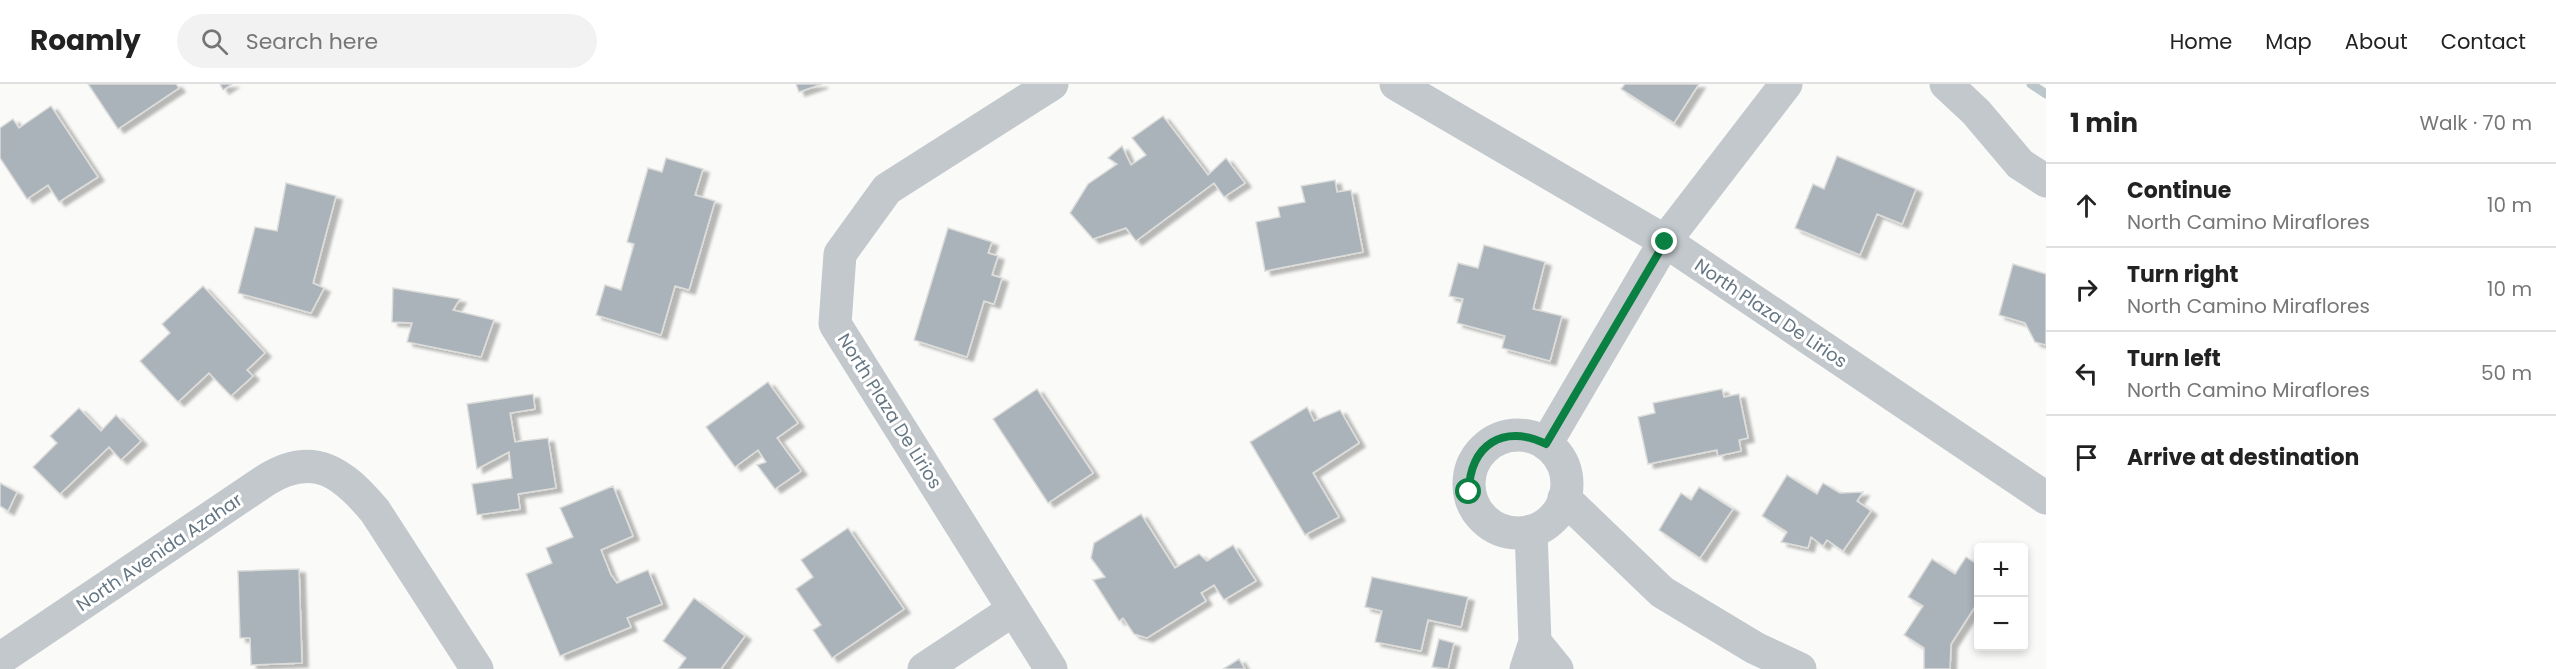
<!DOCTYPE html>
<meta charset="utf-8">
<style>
:root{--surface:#fff;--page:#f2f2f2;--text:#222;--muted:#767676;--line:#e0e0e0}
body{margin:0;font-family:Poppins,sans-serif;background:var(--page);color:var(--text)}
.controls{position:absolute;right:18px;bottom:18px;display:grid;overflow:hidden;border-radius:6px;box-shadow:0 3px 9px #0003}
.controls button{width:54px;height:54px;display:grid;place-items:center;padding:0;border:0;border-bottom:2px solid var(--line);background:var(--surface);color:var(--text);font:30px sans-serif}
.stop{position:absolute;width:18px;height:18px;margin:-14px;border:4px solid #0b8043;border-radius:50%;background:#fff}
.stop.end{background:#0b8043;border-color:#fff;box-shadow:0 2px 6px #0008}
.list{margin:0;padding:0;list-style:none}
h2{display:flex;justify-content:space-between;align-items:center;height:78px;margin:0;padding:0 24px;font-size:26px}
h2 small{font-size:20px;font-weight:400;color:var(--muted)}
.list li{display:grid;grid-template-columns:39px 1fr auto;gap:18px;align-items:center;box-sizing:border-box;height:84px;padding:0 24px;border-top:2px solid var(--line)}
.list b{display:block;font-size:22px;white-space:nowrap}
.list p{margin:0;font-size:20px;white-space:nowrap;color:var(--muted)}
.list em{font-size:20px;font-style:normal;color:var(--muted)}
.icon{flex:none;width:33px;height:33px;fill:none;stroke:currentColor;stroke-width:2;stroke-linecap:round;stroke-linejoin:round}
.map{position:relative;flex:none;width:2046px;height:585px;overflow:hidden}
header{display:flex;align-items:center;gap:36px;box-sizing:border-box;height:84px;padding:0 30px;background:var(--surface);border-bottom:2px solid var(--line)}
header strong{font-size:28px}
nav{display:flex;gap:33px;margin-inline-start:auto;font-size:21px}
.search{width:420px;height:54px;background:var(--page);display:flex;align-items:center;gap:15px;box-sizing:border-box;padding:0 21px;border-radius:33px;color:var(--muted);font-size:22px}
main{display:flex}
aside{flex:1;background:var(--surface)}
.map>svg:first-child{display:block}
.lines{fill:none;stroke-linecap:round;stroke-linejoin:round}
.stream{stroke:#bbc7cb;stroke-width:9}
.building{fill:#aab3b9;stroke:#dcdcda;stroke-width:1.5;filter:url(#shadow)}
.minor{stroke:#c3c8cc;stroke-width:33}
.route{stroke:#0b8043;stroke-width:8}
.labels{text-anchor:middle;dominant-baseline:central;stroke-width:6;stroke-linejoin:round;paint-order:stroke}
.street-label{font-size:18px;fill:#657683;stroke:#fff}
</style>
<header>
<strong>Roamly</strong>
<div class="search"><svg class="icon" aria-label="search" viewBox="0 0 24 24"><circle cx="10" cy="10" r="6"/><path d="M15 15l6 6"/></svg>Search here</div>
<nav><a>Home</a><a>Map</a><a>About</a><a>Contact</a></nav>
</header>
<main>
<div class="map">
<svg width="2046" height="585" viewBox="0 0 2046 585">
<defs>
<filter id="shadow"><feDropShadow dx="6" dy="4" stdDeviation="1.5" flood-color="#0004"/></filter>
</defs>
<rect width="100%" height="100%" fill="#fafaf8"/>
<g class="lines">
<path class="stream" d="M2031,0l15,10"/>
</g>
<g class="building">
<path d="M88,0h88l3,4 -61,41z"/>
<path d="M220,0h12l-9,6z"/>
<path d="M796,0h26l-23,8z"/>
<path d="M1625,0h74l-25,39 -53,-34z"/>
<path d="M51,22l47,71 -39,25 -11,-17 -21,14 -27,-41v-30l13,-9 6,9z"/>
<path d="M1163,32l45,59 18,-17 19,25 -21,14 -10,-14 -78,58 -10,-13 -33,11 -23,-26 18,-29 29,-20 -9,-6 14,-12 9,19 15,-10 -14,-17z"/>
<path d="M1837,72l79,33 -14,35 -25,-10 -17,41 -65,-27 18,-44 11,5z"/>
<path d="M666,74l37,11 -8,26 20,6 -26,89 -14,-4 -14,49 -65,-20 9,-30 16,5 13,-46 -7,-2 21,-74 14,4z"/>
<path d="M1335,96l2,12 14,-2 12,62 -98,19 -9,-49 24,-5 -2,-10 27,-5 -4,-16z"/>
<path d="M286,99l50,13 -23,87 11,5 -13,25 -73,-20 17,-66 22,4z"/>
<path d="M948,144l44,14 -4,11 10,3 -6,19 10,3 -8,26 -10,-3 -17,56 -53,-17z"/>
<path d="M1484,161l61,17 -12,47 29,7 -12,45 -48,-13 3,-12 -48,-13 6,-24 -14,-3 9,-33 20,5z"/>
<path d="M2013,180l33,10v71l-11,-3 -10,-19 -26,-8z"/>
<path d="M203,202l62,67 -18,17 6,6 -22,20 -22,-23 -31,29 -38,-41 30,-28 -8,-9z"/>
<path d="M393,204l67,11 -7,11 41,10 -13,37 -74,-15 5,-19 -20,-1z"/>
<path d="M768,298l30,41 -21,15 24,33 -26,18 -18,-24 9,-3 -8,-12 -23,17 -29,-40z"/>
<path d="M1037,305l56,84 -45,30 -55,-84z"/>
<path d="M1722,305l2,8 15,-3 9,44 -9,2 2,11 -23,5 -1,-6 -69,14 -10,-47 17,-4 -2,-10z"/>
<path d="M533,310l2,15 -25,4 5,29 33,-4 8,50 -38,6 2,15 -43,6 -5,-31 40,-6 -3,-26 -32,17 -10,-65z"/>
<path d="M1307,323l7,14 26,-11 19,33 -46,30 26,44 -34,18 -55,-93z"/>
<path d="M79,324l22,23 15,-16 25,26 -20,19 -12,-13 -49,47 -27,-27 24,-24 -7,-7z"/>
<path d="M1787,391l30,19 6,-11 17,10 23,-1 -6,9 14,10 -28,40 -16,-11 -4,6 -12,-9 -3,11 -27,-6 6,-10 -25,-16z"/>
<path d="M0,399l17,9 -9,19 -8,-5z"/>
<path d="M613,402l20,50 -32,14 10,25 6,8 31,-13 14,34 -35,14 4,9 -71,29 -34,-82 26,-11 -6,-15 27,-11 -13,-29z"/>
<path d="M1699,403l34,22 -33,49 -41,-28 22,-37 10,7z"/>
<path d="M1141,430l34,54 24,-14 8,7 26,-16 23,36 -32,19 -10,-15 -13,8 5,8 -59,37 -13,-4 -11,-16 -4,3 -26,-41 12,-3 -14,-19 3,-15z"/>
<path d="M848,444l56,81 -72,49 -19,-28 8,-5 -25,-36 17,-12 -12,-17z"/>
<path d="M1966,473l12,8v37l-27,42 -1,25h-26v-21l-20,-13 19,-29 -15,-9 24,-38 23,15z"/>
<path d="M299,485l3,94 -51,2 -1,-27h-10l-2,-67z"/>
<path d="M1372,493l96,20 -7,30 -33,-7 -7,31 -46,-9 7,-31 -17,-4z"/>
<path d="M694,514l51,38 -24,33h-43l8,-11 -23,-17z"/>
<path d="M1439,555l15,4 -6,26 -16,-2z"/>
<path d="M1239,575l6,10h-22z"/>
</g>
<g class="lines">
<g class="minor">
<path d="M1396,0l269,157 381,257"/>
<path d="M1946,0l30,28 44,52 26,17"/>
<circle cx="1518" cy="400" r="49"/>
<path d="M1546,360l119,-203 121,-157"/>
<path d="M1564,414l98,94 93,56 45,21"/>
<path d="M1535,558l22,27"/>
<path d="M0,575l266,-179c48,-30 77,-7 109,31l102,158"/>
<path d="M924,585l89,-59"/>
<path d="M1051,585l-216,-345 5,-70 47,-65 165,-105"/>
<path d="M1526,585l9,-27 -4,-111"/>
</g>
</g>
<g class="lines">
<path class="route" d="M1469,408c0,-47 35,-69 77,-48l119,-202"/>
</g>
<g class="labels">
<g class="street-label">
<text transform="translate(1771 229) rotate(34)">North Plaza De Lirios</text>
<text transform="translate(890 327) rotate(58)">North Plaza De Lirios</text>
<text transform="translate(159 468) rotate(-34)">North Avenida Azahar</text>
</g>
</g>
</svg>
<div class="controls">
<button>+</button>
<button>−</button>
</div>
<div class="stop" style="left:1469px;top:408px"></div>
<div class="stop end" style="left:1665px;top:158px"></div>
</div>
<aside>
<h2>1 min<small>Walk · 70 m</small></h2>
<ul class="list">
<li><svg class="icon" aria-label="ahead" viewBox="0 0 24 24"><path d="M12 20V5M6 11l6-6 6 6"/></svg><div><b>Continue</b><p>North Camino Miraflores</p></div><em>10 m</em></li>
<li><svg class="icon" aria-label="right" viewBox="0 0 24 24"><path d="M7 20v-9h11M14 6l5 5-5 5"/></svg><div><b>Turn right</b><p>North Camino Miraflores</p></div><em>10 m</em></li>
<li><svg class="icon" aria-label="left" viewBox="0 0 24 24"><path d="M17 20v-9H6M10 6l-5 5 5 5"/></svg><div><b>Turn left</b><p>North Camino Miraflores</p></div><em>50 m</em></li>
<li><svg class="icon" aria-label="arrive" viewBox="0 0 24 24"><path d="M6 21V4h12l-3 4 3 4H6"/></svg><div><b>Arrive at destination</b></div></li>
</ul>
</aside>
</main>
